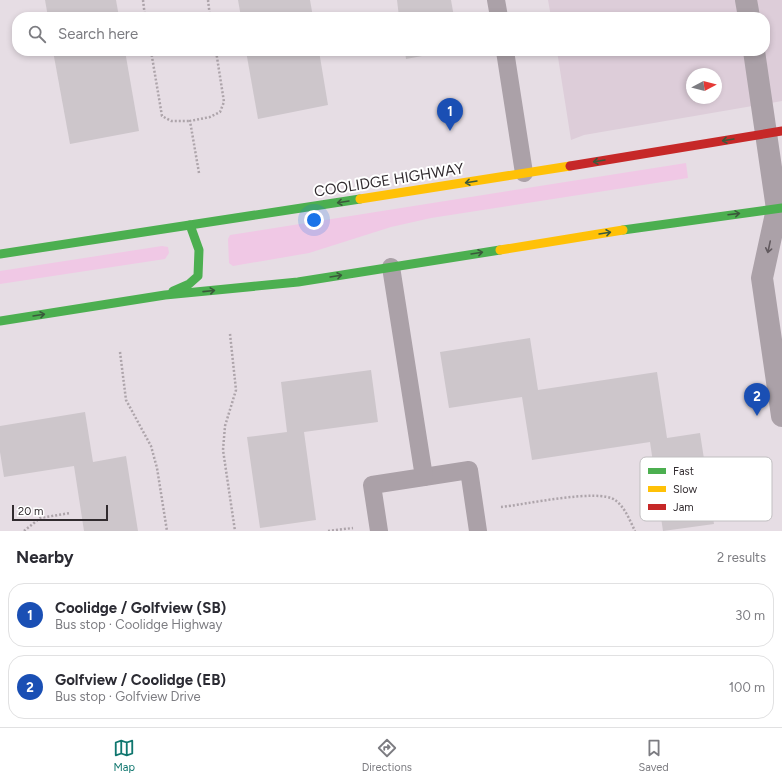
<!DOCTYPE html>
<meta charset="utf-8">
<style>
:root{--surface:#fff;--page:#f7f7f7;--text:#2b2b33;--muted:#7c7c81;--line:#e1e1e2;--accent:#0f766e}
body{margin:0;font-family:Figtree,sans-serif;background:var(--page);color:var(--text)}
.compass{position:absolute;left:686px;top:68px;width:36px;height:36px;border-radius:50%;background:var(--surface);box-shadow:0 2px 6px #0003;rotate:83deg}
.scale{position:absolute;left:12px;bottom:10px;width:96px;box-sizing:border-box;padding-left:4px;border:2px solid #312b2f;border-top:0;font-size:11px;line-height:14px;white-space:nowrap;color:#312b2f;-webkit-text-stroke:3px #fff;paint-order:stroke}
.you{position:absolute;left:314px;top:220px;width:14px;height:14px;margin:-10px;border:3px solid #fff;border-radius:50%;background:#1a73e8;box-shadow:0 0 0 6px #1a73e833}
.badge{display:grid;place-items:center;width:26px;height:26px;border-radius:50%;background:var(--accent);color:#fff;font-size:13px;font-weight:700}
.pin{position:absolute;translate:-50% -33px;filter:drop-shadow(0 1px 2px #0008)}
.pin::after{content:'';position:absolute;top:21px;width:14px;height:12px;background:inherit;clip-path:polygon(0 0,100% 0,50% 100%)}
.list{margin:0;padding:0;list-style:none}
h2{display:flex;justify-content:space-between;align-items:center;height:52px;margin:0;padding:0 16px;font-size:17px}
h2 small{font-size:13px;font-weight:400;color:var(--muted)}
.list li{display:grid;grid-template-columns:26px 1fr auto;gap:12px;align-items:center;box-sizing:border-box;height:64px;margin:0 8px 8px;padding:0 8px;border:1px solid var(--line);border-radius:16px}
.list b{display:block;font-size:15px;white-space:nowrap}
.list p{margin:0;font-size:13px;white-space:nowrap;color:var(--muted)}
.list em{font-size:13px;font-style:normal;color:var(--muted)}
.icon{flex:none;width:22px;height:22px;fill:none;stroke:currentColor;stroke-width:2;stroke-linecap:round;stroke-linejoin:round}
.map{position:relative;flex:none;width:782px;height:531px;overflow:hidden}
.search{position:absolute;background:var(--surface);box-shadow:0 2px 6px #0003;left:12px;right:12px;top:12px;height:44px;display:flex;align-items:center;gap:10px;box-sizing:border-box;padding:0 14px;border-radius:16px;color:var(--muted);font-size:15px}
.sheet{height:196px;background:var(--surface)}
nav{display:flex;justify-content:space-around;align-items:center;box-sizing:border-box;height:56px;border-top:1px solid var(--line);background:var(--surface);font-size:11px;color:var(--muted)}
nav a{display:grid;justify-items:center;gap:2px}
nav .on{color:var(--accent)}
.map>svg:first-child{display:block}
.built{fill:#ddcdd9;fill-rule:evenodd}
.green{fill:#f0c8e5}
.building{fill:#cdc6cb}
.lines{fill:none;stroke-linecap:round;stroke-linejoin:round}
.path{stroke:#ada4aa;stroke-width:2.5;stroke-dasharray:2 2;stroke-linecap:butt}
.lane{stroke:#aba1a8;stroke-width:18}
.street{stroke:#aba1a8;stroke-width:22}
.fast{stroke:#4caf50;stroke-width:9}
.slow{stroke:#ffc107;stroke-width:9}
.jam{stroke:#c62828;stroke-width:9}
.oneway{stroke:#3a593b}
.oneway2{stroke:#625a5f}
.labels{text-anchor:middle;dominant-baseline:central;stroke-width:4;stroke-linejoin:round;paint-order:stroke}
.street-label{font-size:15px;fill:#312b2f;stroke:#fff}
.key{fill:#fff;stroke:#c1bfc1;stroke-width:1}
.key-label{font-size:11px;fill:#312b2f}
</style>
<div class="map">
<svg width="782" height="531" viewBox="0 0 782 531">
<rect width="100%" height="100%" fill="#e6dde4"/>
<path class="built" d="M548,0h234v101l-198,34 -13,5 -14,-89h208v-34h-214zM692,74h24v24h-24z"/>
<g class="green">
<path d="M686,163l2,15 -257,40 -40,9 -82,26 -76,13 -4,-3 -1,-24 2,-4z"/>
<path d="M162,246l6,1 1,6 -4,6 -165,25v-13z"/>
</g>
<g class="building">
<path d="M45,0h71l3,17h-71z"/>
<path d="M238,0h72l3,17h-72z"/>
<path d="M397,0h54l3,17h-55z"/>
<path d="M53,51h72l14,80 -69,13z"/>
<path d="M246,51h73l9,54 -70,14z"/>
<path d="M405,51h44l-43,8z"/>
<path d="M530,338l8,52 119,-18 10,66 33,-5 14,91 -51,7 -13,-89 -118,18 -10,-63 -73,11 -9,-56z"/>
<path d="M371,370l7,52 -74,10 12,88 -56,8 -13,-91 40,-5 -6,-50z"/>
<path d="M85,412l8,50 33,-6 12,75h-54l-10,-65 -70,11 -4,-25v-26z"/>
</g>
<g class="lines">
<g class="path">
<path d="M143,0l2,17"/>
<path d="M208,0l2,17"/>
<path d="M151,51l11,65 9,5h19"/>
<path d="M199,173l-9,-52 20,-4 10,-5 4,-10 -8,-51"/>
<path d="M230,334l6,56 -11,36 -2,24 12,81"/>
<path d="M120,352l6,48 25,46 6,22 10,63"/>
<path d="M501,507c22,-2 98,-19 114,-7 10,7 15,21 20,31"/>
<path d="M24,531l16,-13 30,-5"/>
<path d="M328,531l25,-3"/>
</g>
<g class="lane">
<path d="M496,0l3,17"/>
<path d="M505,51l19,122"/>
<path d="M424,477l45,-7 9,61"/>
<path d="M379,531l-7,-46 52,-8 -33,-210"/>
</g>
<g class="street">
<path d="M746,0l3,17"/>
<path d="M754,51l23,158 -15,69 20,138"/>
</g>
<g class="fast">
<path d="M623,230l159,-22"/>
<path d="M0,254l360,-55"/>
<path d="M173,291l16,-7 9,-8 1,-26 -9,-25"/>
<path d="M0,321l165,-26 133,-13 202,-32"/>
</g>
<g class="slow">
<path d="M360,199l210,-33"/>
<path d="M500,250l123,-20"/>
</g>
<path class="jam" d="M570,166l212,-35"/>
</g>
<defs><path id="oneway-shaft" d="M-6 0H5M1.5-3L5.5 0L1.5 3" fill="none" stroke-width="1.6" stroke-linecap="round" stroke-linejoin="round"/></defs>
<g class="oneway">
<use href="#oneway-shaft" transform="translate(728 140) rotate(171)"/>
<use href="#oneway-shaft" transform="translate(599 161) rotate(171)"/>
<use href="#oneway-shaft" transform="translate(471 182) rotate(171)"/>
<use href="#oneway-shaft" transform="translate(343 202) rotate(171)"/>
<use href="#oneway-shaft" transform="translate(734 214) rotate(-7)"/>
<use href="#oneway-shaft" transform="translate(605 233) rotate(-9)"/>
<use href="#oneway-shaft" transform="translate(477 253) rotate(-9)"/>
<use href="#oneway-shaft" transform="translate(336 276) rotate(-9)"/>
<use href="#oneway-shaft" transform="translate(209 291) rotate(-6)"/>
<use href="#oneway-shaft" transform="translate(39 315) rotate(-9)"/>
</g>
<use class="oneway2" href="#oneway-shaft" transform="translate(769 247) rotate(102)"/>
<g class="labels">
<g class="street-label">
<text transform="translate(389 180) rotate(-9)">COOLIDGE HIGHWAY</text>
</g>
</g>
<rect x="640" y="457" width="132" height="64" rx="6" class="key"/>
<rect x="648" y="468" width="18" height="6" fill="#4caf50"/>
<rect x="648" y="486" width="18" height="6" fill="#ffc107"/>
<rect x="648" y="504" width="18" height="6" fill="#c62828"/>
<g class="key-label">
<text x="673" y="475">Fast</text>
<text x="673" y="493">Slow</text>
<text x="673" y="511">Jam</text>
</g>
</svg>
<svg class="compass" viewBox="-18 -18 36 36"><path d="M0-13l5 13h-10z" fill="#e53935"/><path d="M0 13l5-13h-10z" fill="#7c7c81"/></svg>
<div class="scale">20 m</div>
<div class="you"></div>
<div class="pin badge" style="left:450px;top:131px;background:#1a4fb4">1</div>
<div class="pin badge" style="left:757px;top:416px;background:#1a4fb4">2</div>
<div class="search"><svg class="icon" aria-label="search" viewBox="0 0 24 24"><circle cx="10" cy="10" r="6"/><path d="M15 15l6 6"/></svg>Search here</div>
</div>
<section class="sheet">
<h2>Nearby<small>2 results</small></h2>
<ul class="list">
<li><span class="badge" style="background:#1a4fb4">1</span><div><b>Coolidge / Golfview (SB)</b><p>Bus stop · Coolidge Highway</p></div><em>30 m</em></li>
<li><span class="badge" style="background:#1a4fb4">2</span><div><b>Golfview / Coolidge (EB)</b><p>Bus stop · Golfview Drive</p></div><em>100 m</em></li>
</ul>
</section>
<nav>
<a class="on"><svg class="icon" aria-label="map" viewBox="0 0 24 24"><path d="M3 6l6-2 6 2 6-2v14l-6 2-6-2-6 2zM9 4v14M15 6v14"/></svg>Map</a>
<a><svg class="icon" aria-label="directions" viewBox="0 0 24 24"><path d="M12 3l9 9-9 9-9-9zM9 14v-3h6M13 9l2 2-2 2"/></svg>Directions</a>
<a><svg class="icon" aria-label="saved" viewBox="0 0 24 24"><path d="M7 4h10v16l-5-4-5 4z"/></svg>Saved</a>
</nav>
